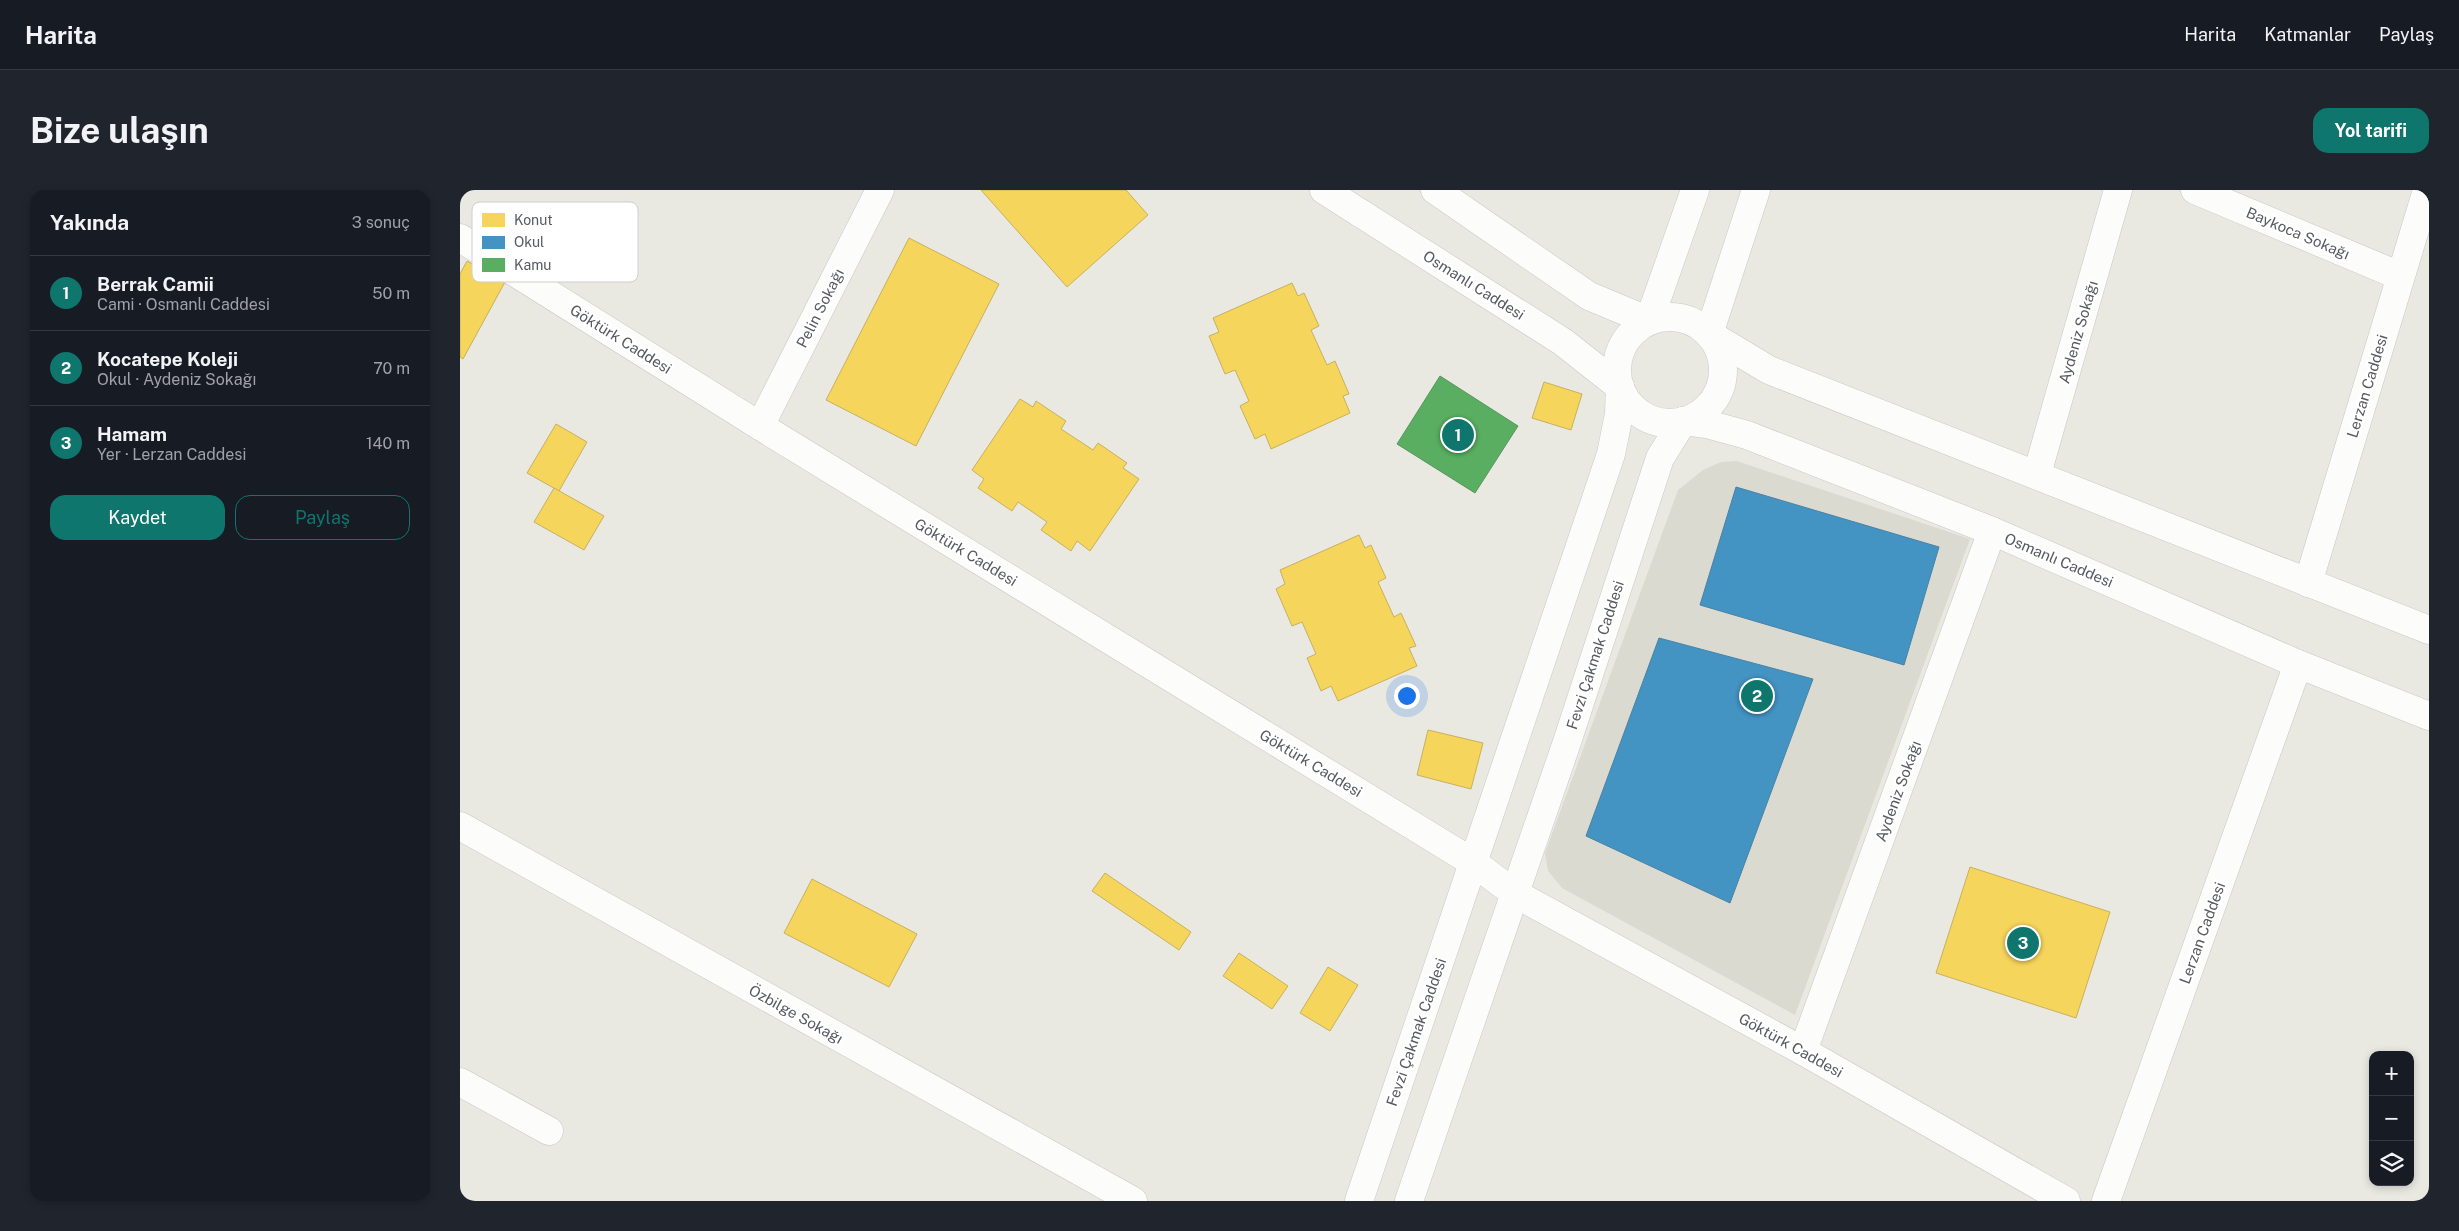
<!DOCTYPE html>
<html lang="tr">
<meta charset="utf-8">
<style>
:root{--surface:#171b24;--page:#20242c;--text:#f1f3f6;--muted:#9ea1a6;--line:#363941;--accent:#0f766e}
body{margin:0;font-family:"Public Sans",sans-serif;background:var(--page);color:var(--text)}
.controls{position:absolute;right:15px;bottom:15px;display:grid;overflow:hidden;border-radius:10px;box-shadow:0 2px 8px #0003}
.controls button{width:45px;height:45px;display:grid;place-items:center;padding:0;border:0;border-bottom:1px solid var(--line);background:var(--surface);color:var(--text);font:25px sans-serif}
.you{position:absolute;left:946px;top:505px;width:18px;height:18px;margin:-12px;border:4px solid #fff;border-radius:50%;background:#1a73e8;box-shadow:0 0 0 8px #1a73e833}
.badge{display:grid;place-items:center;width:32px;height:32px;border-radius:50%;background:var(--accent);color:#fff;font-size:16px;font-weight:700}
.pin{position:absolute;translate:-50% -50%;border:2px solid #fff;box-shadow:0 1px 5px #0006}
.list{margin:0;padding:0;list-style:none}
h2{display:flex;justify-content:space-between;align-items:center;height:65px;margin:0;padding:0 20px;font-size:21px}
h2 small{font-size:16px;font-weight:400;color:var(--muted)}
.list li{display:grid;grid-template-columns:32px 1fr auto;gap:15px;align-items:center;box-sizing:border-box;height:75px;padding:0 20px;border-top:1px solid var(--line)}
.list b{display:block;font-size:19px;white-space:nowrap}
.list p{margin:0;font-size:16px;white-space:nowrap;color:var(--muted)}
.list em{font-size:16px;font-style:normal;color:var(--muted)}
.actions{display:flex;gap:10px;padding:15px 20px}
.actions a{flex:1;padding:11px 0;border:1px solid var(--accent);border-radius:15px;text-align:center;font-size:18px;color:var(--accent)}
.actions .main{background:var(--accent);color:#fff}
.icon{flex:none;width:28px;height:28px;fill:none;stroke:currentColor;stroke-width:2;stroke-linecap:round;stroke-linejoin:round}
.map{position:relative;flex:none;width:1969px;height:1011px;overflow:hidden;border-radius:15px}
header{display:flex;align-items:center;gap:30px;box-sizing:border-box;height:70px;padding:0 25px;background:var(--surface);border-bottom:1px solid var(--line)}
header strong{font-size:24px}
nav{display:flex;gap:28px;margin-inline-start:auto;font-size:18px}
.intro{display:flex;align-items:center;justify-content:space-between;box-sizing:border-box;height:120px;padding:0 30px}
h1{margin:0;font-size:35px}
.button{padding:12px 22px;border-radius:15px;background:var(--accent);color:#fff;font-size:18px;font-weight:700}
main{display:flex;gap:30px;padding:0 30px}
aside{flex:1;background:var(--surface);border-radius:15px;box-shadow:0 2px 8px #0003}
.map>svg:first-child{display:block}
.education{fill:#dadad0}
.homes{fill:#f6d55c;stroke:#c7b05e}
.schools{fill:#4393c3;stroke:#4982a6}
.public{fill:#5aae61;stroke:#599561}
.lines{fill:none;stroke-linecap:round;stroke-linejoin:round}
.minor-casing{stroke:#c6c6c5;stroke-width:29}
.tertiary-casing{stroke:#c6c6c5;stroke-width:29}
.secondary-casing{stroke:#c8c8c8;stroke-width:29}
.minor{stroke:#fcfcfb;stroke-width:28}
.tertiary{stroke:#fcfcfb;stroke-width:28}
.secondary{stroke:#fcfcfb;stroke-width:28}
.labels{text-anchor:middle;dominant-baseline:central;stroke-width:5;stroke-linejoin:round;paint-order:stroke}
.street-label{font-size:15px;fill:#585a61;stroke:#fff}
.key{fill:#fff;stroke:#cdced0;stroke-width:1}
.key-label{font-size:14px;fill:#585a61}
</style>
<header>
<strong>Harita</strong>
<nav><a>Harita</a><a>Katmanlar</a><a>Paylaş</a></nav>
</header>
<div class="intro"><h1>Bize ulaşın</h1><a class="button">Yol tarifi</a></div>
<main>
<aside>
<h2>Yakında<small>3 sonuç</small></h2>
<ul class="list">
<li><span class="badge">1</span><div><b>Berrak Camii</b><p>Cami · Osmanlı Caddesi</p></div><em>50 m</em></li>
<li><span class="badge">2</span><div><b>Kocatepe Koleji</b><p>Okul · Aydeniz Sokağı</p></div><em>70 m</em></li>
<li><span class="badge">3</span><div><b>Hamam</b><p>Yer · Lerzan Caddesi</p></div><em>140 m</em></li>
</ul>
<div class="actions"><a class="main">Kaydet</a><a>Paylaş</a></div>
</aside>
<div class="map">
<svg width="1969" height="1011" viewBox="0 0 1969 1011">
<rect width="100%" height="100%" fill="#e9e9e2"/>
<path class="education" d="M1277,271l233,78 -175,476 -233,-127 -14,-17 -3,-18 133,-363 25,-20 18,-8z"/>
<g class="homes">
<path d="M521,0h145l22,25 -81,72z"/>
<path d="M449,48l90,46 -83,162 -90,-46z"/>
<path d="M7,71l38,21 -42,77 -3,-2v-83z"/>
<path d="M832,93l6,13 6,-3 15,33 -8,4 16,35 8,-4 14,33 -6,2 7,17 -79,36 -6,-15 -10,5 -15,-33 9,-5 -14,-31 -10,4 -16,-38 10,-4 -6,-14z"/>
<path d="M1084,192l38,12 -11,36 -39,-12z"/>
<path d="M560,209l13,8 3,-6 30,20 -5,8 32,21 5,-7 29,20 -4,5 16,11 -49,72 -13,-10 -6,10 -30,-21 6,-8 -29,-20 -6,9 -34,-23 6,-9 -12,-9z"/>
<path d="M96,234l31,18 -28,49 -32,-18z"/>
<path d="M94,298l50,28 -20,34 -50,-28z"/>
<path d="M899,345l6,13 6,-3 15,33 -8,4 16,35 7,-4 15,33 -7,2 8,18 -79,35 -7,-15 -10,5 -14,-33 9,-4 -14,-32 -10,4 -16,-37 9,-5 -5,-14z"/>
<path d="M968,540l55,13 -12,46 -54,-14z"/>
<path d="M1510,677l140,45 -34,106 -140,-45z"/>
<path d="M645,683l86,59 -12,18 -87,-59z"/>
<path d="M352,689l105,55 -28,53 -105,-54z"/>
<path d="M779,763l49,33 -16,23 -49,-33z"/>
<path d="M868,777l30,18 -28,46 -30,-18z"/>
</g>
<g class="schools">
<path d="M1276,297l203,60 -35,118 -204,-60z"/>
<path d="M1199,448l154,41 -83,224 -144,-67z"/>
</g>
<path class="public" d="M980,186l78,50 -43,67 -78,-49z"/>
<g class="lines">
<g class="minor-casing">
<g id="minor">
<path d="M1735,0l205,86"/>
<path d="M300,236l120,-236"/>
<path d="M1577,284l81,-284"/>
<path d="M0,636l673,375"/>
<path d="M1343,861l189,-520"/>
<path d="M0,892l89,49"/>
</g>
</g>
<g class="tertiary-casing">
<g id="tertiary">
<path d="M0,48l300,188 714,437"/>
<path d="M1848,393l119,-393"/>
<path d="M1054,703l289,158 263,150"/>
<path d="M1646,1011l192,-537"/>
</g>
</g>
<g class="secondary-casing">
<g id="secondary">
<path d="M864,0l239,152 57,45"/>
<path d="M975,0l154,106 60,25"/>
<circle cx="1210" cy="180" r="53"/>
<path d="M1189,131l46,-131"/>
<path d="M1249,144l60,36 660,260"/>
<path d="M1249,144l47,-144"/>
<path d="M1223,231l24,3 40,11 245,96 306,133 131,52"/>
<path d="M1014,673l40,30"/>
<path d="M899,1011l252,-747 8,-40 1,-27"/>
<path d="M949,1011l158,-459 93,-284 23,-37"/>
</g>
</g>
<use href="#minor" class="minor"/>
<use href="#tertiary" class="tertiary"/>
<use href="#secondary" class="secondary"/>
</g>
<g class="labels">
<g class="street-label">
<text transform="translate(1838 43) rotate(23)">Baykoca Sokağı</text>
<text transform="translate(1014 95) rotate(32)">Osmanlı Caddesi</text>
<text transform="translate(360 118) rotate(-63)">Pelin Sokağı</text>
<text transform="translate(1618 142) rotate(-74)">Aydeniz Sokağı</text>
<text transform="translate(161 149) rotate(32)">Göktürk Caddesi</text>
<text transform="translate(1907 196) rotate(-73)">Lerzan Caddesi</text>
<text transform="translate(506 362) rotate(31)">Göktürk Caddesi</text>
<text transform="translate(1599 370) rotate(23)">Osmanlı Caddesi</text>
<text transform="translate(1135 465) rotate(-72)">Fevzi Çakmak Caddesi</text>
<text transform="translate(851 573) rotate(31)">Göktürk Caddesi</text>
<text transform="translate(1438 601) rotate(-70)">Aydeniz Sokağı</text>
<text transform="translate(1742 743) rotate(-70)">Lerzan Caddesi</text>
<text transform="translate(336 824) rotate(29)">Özbilge Sokağı</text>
<text transform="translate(956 842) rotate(-71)">Fevzi Çakmak Caddesi</text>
<text transform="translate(1331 855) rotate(29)">Göktürk Caddesi</text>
</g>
</g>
<rect x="12" y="12" width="166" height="80" rx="8" class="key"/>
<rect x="22" y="23" width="23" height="14" fill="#f6d55c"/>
<rect x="22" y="46" width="23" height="13" fill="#4393c3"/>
<rect x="22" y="68" width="23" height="14" fill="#5aae61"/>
<g class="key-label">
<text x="54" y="35">Konut</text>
<text x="54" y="57">Okul</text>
<text x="54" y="80">Kamu</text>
</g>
</svg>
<div class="controls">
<button>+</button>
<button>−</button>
<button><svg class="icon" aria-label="layers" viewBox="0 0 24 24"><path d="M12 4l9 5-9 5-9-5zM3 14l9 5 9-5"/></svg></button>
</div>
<div class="you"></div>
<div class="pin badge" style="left:998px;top:245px">1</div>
<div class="pin badge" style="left:1297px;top:506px">2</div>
<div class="pin badge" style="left:1563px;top:753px">3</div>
</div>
</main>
